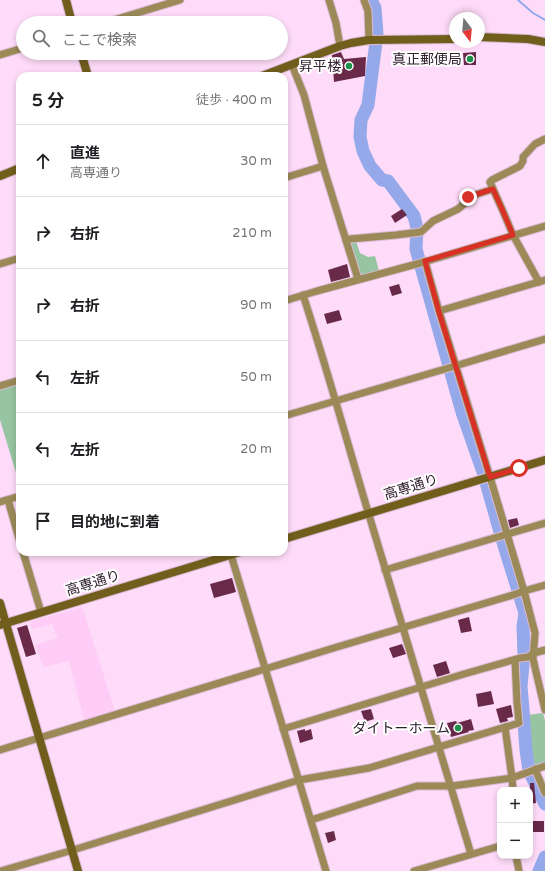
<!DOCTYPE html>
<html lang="ja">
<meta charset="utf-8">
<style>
:root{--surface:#fff;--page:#f2f2f2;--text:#202124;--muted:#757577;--line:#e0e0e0}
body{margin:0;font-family:"Varela Round","Noto Sans JP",sans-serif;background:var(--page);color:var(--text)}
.controls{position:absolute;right:12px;bottom:12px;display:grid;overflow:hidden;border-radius:8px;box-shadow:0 2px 6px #0003}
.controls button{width:36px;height:36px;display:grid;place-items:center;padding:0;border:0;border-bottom:1px solid var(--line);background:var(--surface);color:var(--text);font:20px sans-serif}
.compass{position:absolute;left:449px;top:12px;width:36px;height:36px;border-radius:50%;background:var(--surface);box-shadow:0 2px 6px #0003;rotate:164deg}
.stop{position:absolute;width:12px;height:12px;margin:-9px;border:3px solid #d93025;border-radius:50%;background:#fff}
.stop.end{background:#d93025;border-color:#fff;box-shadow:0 1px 4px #0008}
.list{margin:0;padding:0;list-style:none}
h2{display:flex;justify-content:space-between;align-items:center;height:52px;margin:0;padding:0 16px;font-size:17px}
h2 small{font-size:13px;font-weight:400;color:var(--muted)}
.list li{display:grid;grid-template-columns:26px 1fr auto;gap:12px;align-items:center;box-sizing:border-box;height:72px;padding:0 16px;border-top:1px solid var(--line)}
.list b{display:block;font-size:15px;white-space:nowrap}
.list p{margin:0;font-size:13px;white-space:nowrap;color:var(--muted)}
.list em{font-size:13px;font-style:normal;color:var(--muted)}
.icon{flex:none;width:22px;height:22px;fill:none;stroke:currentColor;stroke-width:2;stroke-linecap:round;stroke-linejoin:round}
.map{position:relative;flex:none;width:545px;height:871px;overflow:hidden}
.search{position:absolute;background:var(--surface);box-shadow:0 2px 6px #0003;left:16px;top:16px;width:272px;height:44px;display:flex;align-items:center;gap:10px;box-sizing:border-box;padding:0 14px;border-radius:22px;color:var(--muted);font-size:15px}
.panel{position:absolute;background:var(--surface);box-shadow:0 2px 6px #0003;left:16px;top:72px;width:272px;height:484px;border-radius:12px}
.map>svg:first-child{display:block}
.built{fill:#feccf6}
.green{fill:#97c5a1}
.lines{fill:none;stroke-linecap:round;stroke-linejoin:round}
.stream{stroke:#95a8ea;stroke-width:2}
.river{stroke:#95a8ea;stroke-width:13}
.building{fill:#692a4a}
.street-casing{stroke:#d9bad4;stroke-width:9}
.secondary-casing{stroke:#d9bad4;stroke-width:10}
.street{stroke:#9b8a58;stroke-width:7}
.secondary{stroke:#715e1c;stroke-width:8}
.route{stroke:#d93025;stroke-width:5}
.poi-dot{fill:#1b904b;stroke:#fff;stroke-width:1.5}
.labels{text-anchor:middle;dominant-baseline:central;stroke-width:4;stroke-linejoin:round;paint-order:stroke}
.poi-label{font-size:14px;fill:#31212f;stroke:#fff;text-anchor:end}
.street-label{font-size:14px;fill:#31212f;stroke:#fff}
</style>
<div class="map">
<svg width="545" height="871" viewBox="0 0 545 871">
<rect width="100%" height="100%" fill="#fedbf8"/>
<path class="built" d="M82,607l33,104 -31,9 -15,-59 -25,6 -9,-22 23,-7 -6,-14 -20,5 -2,-7z"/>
<g class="green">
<path d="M352,240l4,1 4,12 8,4 7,-1 4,15 -19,4 -10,-31z"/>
<path d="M20,382v104l-20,-66v-32z"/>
<path d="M543,713l2,8v43l-10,3 -5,-27 -3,-25z"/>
</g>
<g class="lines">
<path class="stream" d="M518,0l15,13 12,7"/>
<g class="river">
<path d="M371,0l4,8 2,26 -9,71 -7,15 -1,17 3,14 7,15 12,14 6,1 26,35 3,12 -1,21 46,163 21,60 19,67 23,74 -2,13 1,29 -3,31 2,23 3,41 3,21 16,33"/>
<path d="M539,871l6,-14"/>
</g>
</g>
<g class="building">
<path d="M341,52l3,7 22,-2 -1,19 -31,6 -2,-27z"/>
<path d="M476,52v13h-12l-1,-12z"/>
<path d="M402,209l5,6 -12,8 -4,-7z"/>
<path d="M347,264l3,13 -19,5 -3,-12z"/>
<path d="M399,284l3,9 -10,3 -3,-9z"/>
<path d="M339,310l3,10 -15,4 -3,-10z"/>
<path d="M517,518l2,7 -9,3 -2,-8z"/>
<path d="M232,578l4,14 -22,6 -4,-14z"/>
<path d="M469,617l3,14 -11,2 -3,-13z"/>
<path d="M27,625l9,29 -10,3 -9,-29z"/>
<path d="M402,644l4,10 -13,4 -4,-10z"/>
<path d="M446,661l4,12 -13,4 -4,-12z"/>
<path d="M491,691l3,13 -16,3 -2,-13z"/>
<path d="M511,705l2,12 -6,1 1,3 -8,2 -4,-14z"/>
<path d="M371,709l3,10 -9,3 -4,-11z"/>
<path d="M471,719l3,11 -6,1 1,1 -18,5 -4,-14 9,-2 1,2z"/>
<path d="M305,729v2l6,-2 2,10 -13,4 -3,-12z"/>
<path d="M530,783h4l2,20 -6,1z"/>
<rect x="530" y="821" width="14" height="11"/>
<path d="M334,831l2,9 -8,3 -3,-10z"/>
</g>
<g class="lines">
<g class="street-casing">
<g id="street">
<path d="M329,0l7,23 4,23"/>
<path d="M364,0l4,11 1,29"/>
<path d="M104,23l76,-23"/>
<path d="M0,55l23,-7"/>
<path d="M292,65l12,30 19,71 35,113"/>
<path d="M284,178l39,-12"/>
<path d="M346,240l4,-1 46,-4 25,-3 12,-11 25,-12 7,-6 3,-6 25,-8"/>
<path d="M425,261l14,50 51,166 34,114 11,42 -2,26 12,51"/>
<path d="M0,264l20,-6"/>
<path d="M539,282l-26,-47 -11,-26 -9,-20 -3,-7 2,-2 28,-14 3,-5v-4l12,-13 10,-5"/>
<path d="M303,295c24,73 44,147 66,220 33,113 69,226 102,339"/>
<path d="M284,301l33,-10 107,-29 121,-36"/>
<path d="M439,311l106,-31"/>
<path d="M0,386l20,-6"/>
<path d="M284,416l161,-47 100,-30"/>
<path d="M8,500l12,42"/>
<path d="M0,502l20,-6"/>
<path d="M23,552l18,60"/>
<path d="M231,555l95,316"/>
<path d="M385,570l160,-47"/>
<path d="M283,729l181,-55 56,-16 8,-1 6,-4 11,-3"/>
<path d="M0,750l337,-103 176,-52 11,-4 21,-6"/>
<path d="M535,769l10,24"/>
<path d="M513,790l-1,-12 33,-12"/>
<path d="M311,820l106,-34h35l60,-8 -7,-51"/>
<path d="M516,856l3,15"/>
<path d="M1,871l72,-21 226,-70 70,-12 150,-45 -2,-21 -2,-42"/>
<path d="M414,871l86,-25"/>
</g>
</g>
<g class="secondary-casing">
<g id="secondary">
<path d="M66,0l6,23"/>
<path d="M479,37l49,2 17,3"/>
<path d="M81,53l7,23"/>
<path d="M262,76l78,-30 11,-3 18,-3 86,-1"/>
<path d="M0,176l20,-8"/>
<path d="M284,539l261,-79"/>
<path d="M0,603l78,268"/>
<path d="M0,625l240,-73"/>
</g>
</g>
<use href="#street" class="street"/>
<use href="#secondary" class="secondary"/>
</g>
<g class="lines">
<path class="route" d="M468,197l25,-8 9,20 11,26 -88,26 14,51 51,165 29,-9"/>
</g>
<g class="poi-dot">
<circle cx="470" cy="59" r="4"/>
<circle cx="349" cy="66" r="4"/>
<circle cx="458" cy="728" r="4"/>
</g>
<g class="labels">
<g class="poi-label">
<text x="462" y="59">真正郵便局</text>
<text x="341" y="66">昇平楼</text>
<text x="450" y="728">ダイトーホーム</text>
</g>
<g class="street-label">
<text transform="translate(411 487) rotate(-17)">高専通り</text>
<text transform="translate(93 583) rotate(-17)">高専通り</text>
</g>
</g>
</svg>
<div class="controls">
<button>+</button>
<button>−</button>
</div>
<svg class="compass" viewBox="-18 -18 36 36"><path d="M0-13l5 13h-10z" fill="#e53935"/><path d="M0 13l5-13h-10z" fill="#757577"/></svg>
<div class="stop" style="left:519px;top:468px"></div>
<div class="stop end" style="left:468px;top:197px"></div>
<div class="search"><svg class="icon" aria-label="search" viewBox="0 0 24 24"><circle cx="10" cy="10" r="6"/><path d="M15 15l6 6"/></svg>ここで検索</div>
<section class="panel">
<h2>5 分<small>徒歩 · 400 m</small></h2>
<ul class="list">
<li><svg class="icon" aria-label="ahead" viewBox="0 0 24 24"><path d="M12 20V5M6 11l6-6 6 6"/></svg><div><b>直進</b><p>高専通り</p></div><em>30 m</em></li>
<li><svg class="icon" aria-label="right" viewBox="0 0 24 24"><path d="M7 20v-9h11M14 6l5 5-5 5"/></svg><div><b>右折</b></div><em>210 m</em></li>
<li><svg class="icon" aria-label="right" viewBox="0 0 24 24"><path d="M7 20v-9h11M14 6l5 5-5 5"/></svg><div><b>右折</b></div><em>90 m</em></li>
<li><svg class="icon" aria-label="left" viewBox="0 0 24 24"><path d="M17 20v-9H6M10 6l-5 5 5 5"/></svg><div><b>左折</b></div><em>50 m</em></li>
<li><svg class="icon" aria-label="left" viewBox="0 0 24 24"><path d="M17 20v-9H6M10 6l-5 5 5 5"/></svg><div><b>左折</b></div><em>20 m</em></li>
<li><svg class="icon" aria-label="arrive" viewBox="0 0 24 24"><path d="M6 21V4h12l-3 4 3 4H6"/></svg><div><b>目的地に到着</b></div></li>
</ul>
</section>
</div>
